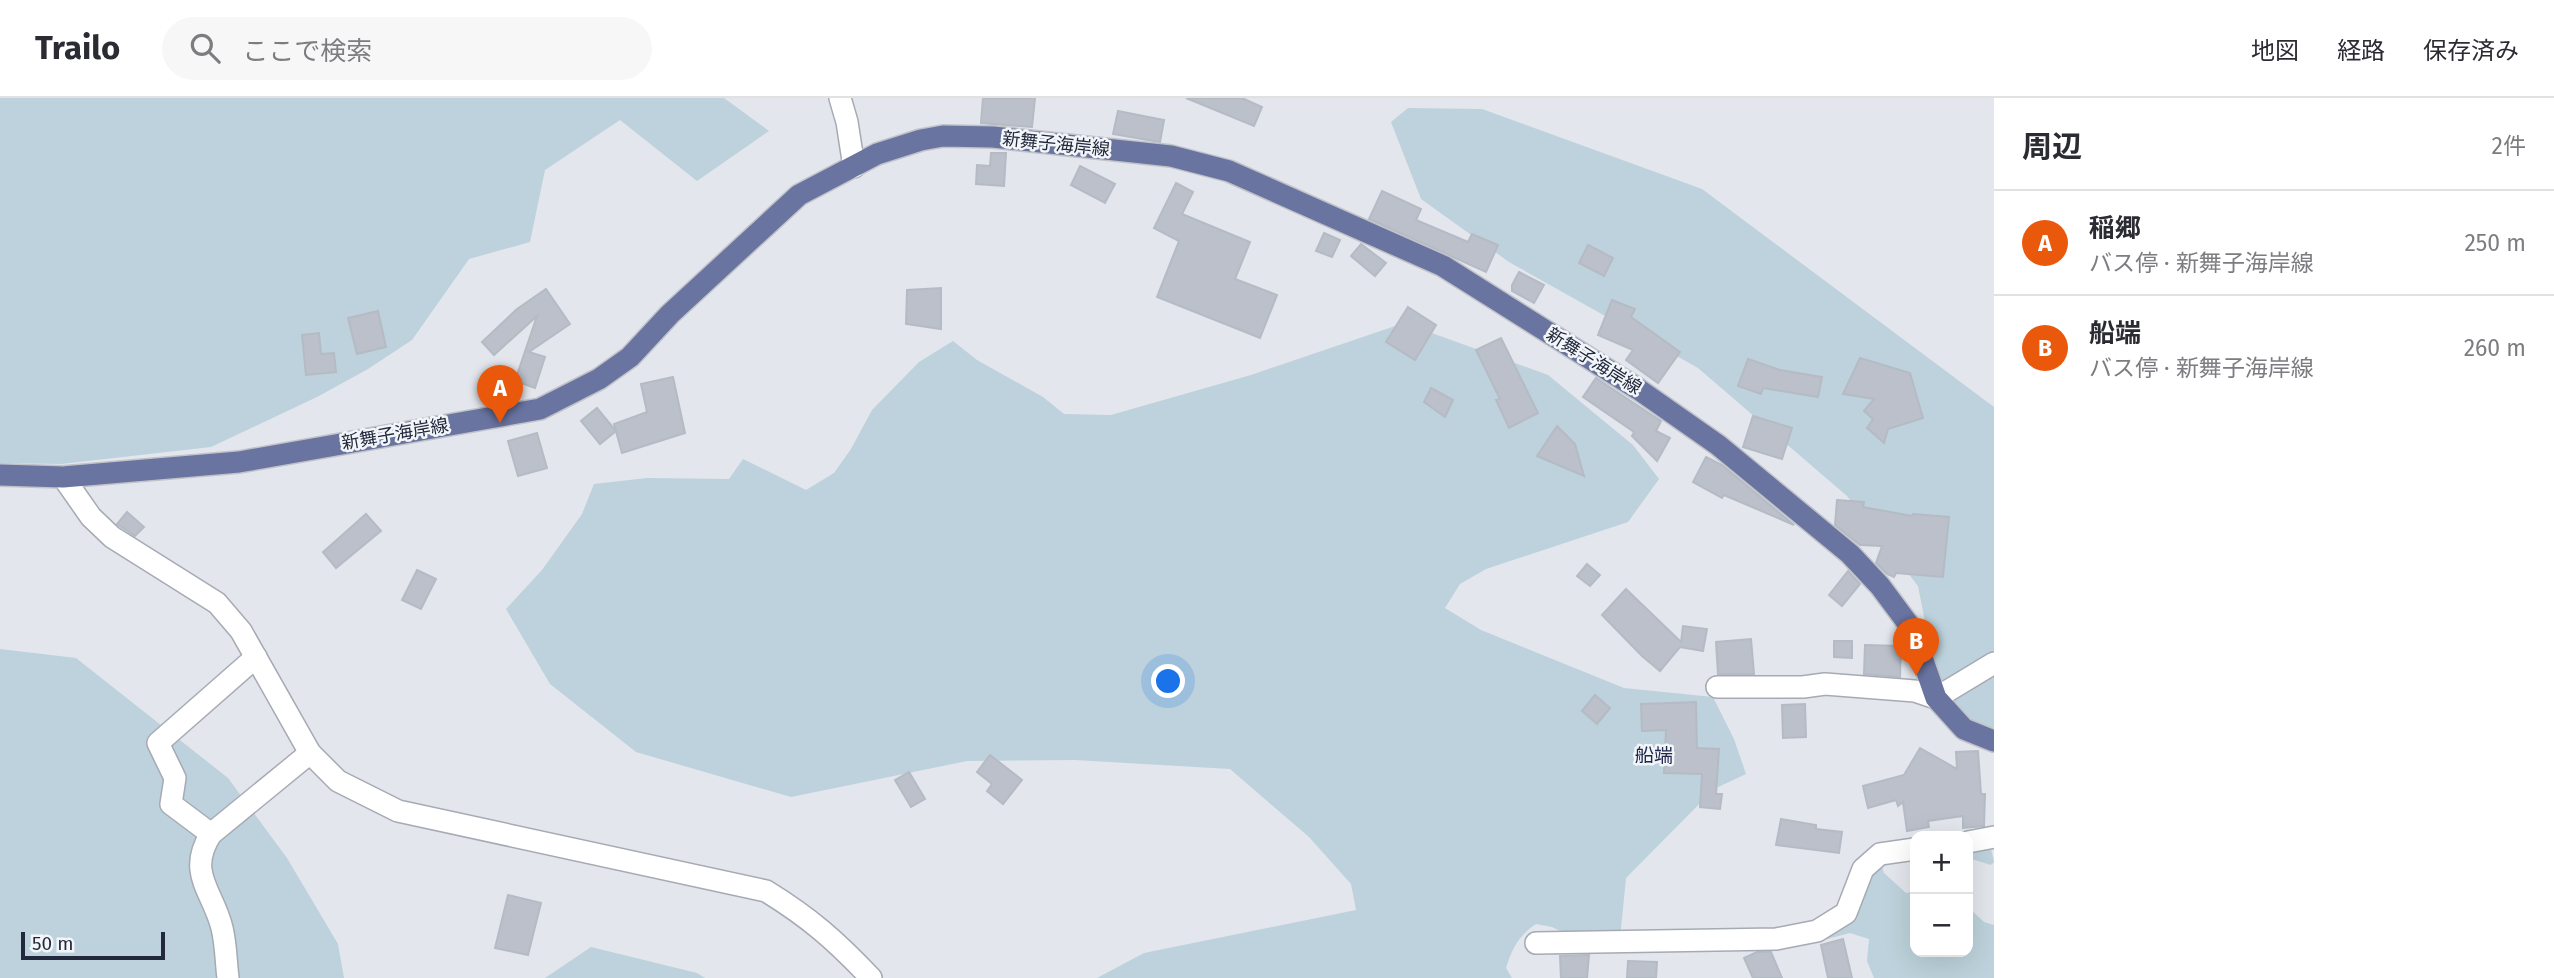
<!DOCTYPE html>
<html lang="ja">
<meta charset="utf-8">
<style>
:root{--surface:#fff;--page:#f7f7f7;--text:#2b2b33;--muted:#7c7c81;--line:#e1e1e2;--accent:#ea580c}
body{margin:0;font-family:"Fira Sans","Noto Sans JP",sans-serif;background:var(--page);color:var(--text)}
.controls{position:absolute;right:21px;bottom:21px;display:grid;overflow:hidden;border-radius:14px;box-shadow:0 7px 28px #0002}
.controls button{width:63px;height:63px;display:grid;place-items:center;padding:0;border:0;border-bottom:2px solid var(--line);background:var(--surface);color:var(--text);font:35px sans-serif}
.scale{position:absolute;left:21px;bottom:18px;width:144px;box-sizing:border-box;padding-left:7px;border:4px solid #23293d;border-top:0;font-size:19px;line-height:24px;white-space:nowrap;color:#23293d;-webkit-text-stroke:5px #f3f6f9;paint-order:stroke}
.you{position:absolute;left:1169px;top:584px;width:24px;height:24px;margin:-18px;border:5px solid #fff;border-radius:50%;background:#1a73e8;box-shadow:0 0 0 10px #1a73e833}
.badge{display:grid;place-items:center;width:46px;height:46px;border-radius:50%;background:var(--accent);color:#fff;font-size:23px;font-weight:700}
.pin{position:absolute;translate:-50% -58px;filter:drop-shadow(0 2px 4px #0008)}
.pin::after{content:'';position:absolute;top:37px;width:24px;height:21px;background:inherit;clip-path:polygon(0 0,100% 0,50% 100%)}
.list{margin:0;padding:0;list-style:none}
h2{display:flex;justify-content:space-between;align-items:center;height:91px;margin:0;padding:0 28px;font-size:30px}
h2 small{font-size:23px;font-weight:400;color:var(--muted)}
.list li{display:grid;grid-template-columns:46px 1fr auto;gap:21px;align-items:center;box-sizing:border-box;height:105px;padding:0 28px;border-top:2px solid var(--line)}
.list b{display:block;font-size:26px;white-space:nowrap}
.list p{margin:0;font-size:23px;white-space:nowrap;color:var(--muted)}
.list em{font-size:23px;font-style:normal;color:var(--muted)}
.icon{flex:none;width:38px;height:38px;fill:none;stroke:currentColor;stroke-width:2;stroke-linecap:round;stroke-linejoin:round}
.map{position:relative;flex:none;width:1994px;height:880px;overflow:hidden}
header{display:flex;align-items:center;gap:42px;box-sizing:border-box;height:98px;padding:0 35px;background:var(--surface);border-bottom:2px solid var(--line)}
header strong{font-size:33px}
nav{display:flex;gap:38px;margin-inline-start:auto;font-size:24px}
.search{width:490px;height:63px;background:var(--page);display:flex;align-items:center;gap:18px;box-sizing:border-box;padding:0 24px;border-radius:38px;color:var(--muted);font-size:26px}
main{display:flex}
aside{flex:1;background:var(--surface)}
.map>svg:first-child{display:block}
.green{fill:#bdd2dc}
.building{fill:#bbc0ca;stroke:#b5bbc5;stroke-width:2}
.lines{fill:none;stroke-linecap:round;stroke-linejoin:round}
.minor-casing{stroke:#a6aab4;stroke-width:24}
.major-casing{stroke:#c1c3c9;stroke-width:24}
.minor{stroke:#fff;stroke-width:21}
.major{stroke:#6974a0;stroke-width:21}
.labels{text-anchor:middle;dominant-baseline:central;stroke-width:5;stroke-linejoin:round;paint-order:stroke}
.street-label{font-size:18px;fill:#23293d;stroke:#f3f6f9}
.neighbourhood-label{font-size:19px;fill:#20284e;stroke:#f3f6f9}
</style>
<header>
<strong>Trailo</strong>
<div class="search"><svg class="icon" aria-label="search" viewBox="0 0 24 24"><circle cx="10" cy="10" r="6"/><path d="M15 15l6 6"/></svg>ここで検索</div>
<nav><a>地図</a><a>経路</a><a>保存済み</a></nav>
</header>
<main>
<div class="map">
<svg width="1994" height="880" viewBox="0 0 1994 880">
<rect width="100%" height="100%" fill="#e3e6ec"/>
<g class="green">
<path d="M0,0h724l45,33 -72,50 -77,-61 -75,50 -15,72 -61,17 -57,81 -44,29 -51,28 -106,50 -150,17 -61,-1z"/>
<path d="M1408,10l74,1 220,80 292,218v330l-6,-1 -48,-38 -22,-112 -71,-90 -149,-128 -189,-106 -88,-63 -30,-77z"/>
<path d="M1404,225l144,52 85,70 26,34 -31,43 -142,47 -26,15 -15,24 36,22 143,58 89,9 21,42 12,35 -32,15 -88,89 -6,60h-45l-23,-11 -16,-3c-17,11 -24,25 -30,44l6,10h-415l47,-25 212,-43 -5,-26 -42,-47 -79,-68 -155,-9 -108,1 -176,36 -155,-45 -86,-68 -44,-75 36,-39 40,-56 12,-30 53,-6 82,1 14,-20 63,31 28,-17 17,-24 21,-39 47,-48 34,-21 24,19 66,37 21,17 47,1 140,-40z"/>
<path d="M0,551l76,9 152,120 59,80 51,86 6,34h-344z"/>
<path d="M1968,739l22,7 4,18 -3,3 -23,-7z"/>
<path d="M1881,766l3,9 22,20 9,-2v61h53v-80l3,38 13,12 10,3v53h-120l-7,-17 2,-22 -19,-6 -38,10 -6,-2z"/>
<path d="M591,849l106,26 8,5h-160z"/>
</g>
<g class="building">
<path d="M983,0h52l-3,29 -51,-4z"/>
<path d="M1186,0h56l20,9 -8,19z"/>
<path d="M1118,13l46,9 -4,22 -47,-8z"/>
<path d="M991,55h15l-2,33 -28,-2 1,-19 13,1z"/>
<path d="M1080,68l35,18 -10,19 -34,-18z"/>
<path d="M1176,85l17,9 -11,22 68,28 -15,37 42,16 -17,43 -103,-41 22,-56 -25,-13z"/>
<path d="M1382,93l39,18 -5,11 52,22 4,-8 26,11 -12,27 -117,-53z"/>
<path d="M1324,135l16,7 -8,17 -16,-6z"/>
<path d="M1361,146l25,19 -11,13 -24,-20z"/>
<path d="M1588,147l25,13 -9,18 -25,-13z"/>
<path d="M1519,174l25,13 -10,18 -22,-12v-6z"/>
<path d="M941,190v41l-35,-5 1,-34z"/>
<path d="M546,191l24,35 -41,28 16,5 -10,31 -20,-7 22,-65 -43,39 -12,-13 35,-33z"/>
<path d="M1612,202l23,9 -4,8 49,35 -22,31 -32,-23 7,-10 -35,-15z"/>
<path d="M1408,209l28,18 -21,35 -29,-18z"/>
<path d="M378,213l8,36 -29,7 -9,-36z"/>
<path d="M319,235l2,21 13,-1 2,19 -30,3 -4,-40z"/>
<path d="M1501,240l37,75 -29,15 -13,-28 4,-1 -24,-49z"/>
<path d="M1860,260l50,15 13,45 -35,11 -4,14 -17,-15 6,-9 -9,-8 10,-12 -31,-5z"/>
<path d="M1748,261l32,11 42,7 -4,20 -55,-9 -2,6 -23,-8z"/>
<path d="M673,279l12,56 -63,20 -8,-29 33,-12 -6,-28z"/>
<path d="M1596,280l65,43 -5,10 14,7 -13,23 -25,-25 2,-4 -51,-35z"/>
<path d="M1431,290l22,12 -8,17 -21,-15z"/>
<path d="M597,310l19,23 -16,13 -19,-23z"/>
<path d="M1753,318l39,12 -10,31 -39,-12z"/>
<path d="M1557,328l18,18 9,32 -47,-20z"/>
<path d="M537,335l10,35 -29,8 -10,-35z"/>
<path d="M1706,359l16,8 72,60 -70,-30 -2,3 -29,-16z"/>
<path d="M1837,402l27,2 -1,5 49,9 1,-2 36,3 -6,60 -47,-4 -2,4 -7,-3 -11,-11 6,-17 -22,-1 -25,-20z"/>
<path d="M127,414l17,15 -9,9 -18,-12z"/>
<path d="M366,416l15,17 -45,37 -13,-16z"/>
<path d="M1587,466l13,11 -10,11 -13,-10z"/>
<path d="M417,472l19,9 -15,30 -19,-9z"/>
<path d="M1848,473l12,13 -18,22 -13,-11z"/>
<path d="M1626,491l55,53 2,-16 24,3 -4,22 -23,-4 -20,24 -18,-15 -40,-41z"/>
<path d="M1751,541l3,35h-36l-2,-32z"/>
<path d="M1834,543h18v17l-18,-1z"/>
<path d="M1865,547l36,1 -1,31 -36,-3z"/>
<path d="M1595,597l15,13 -13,16 -15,-13z"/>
<path d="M1696,604l1,46 22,1 -3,45h6l-2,15 -20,-2 2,-33 -38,-1 2,-43 -24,1 -1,-27z"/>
<path d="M1805,606l1,33 -23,1 -1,-33z"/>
<path d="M1920,650l37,21 -1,-17 22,-1 3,43h4l-1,32 -21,2v-12l-35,5 1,6 -22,4 -4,-29 -5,4 -2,-6 -28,8 -5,-22 41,-11z"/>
<path d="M990,657l32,25 -19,24 -16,-13 5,-7 -15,-12z"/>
<path d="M909,674l16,27 -14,8 -16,-27z"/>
<path d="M1781,721l35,6v4l26,3 -3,21 -63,-8z"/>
<path d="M508,797l33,8 -13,52 -33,-7z"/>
<path d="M1843,841l9,39h-24l-7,-33z"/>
<path d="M1757,854h14l11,26h-29l-9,-20z"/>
<path d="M1589,857l-2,23h-26l-1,-22z"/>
<path d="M1628,863l29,1 -1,16h-29z"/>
</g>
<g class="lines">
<g class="minor-casing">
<g id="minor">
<path d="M840,0l7,24 7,45"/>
<path d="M63,379l28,40 21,20 105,66 24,28 69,122 28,28 60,30 368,80c44,27 70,50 105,87"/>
<path d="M1717,589h86l22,-3 90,7 21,7 58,-35"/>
<path d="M211,736l-40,-30 4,-26 -17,-35 98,-86"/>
<path d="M1968,744l26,-5"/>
<path d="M1536,845l240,-4 41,-8 29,-18 17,-44 17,-15 35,-5"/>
<path d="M228,880c-2,-16 -2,-34 -6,-50 -9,-37 -36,-55 -11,-94l99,-81"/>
</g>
</g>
<g class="major-casing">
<path id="major" d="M0,377l63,2 176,-15 301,-53 59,-30 31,-22 40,-43 129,-119 78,-41 44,-14 22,-4 50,1 178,19 58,15 214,95 195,123 80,56 132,109 30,32 32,43 24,69 28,31 30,12"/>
</g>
<use href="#minor" class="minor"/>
<use href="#major" class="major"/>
</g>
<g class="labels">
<g class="street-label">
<text transform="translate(1056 46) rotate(6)">新舞子海岸線</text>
<text transform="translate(1594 263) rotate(32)">新舞子海岸線</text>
<text transform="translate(395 336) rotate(-10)">新舞子海岸線</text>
</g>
<g class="neighbourhood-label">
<text x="1654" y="657">船端</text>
</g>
</g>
</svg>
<div class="controls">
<button>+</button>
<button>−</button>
</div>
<div class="scale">50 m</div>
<div class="you"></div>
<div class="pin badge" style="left:500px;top:325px">A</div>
<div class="pin badge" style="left:1916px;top:578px">B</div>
</div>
<aside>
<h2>周辺<small>2件</small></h2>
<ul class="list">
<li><span class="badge">A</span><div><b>稲郷</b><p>バス停 · 新舞子海岸線</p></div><em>250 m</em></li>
<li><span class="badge">B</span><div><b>船端</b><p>バス停 · 新舞子海岸線</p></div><em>260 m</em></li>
</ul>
</aside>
</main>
